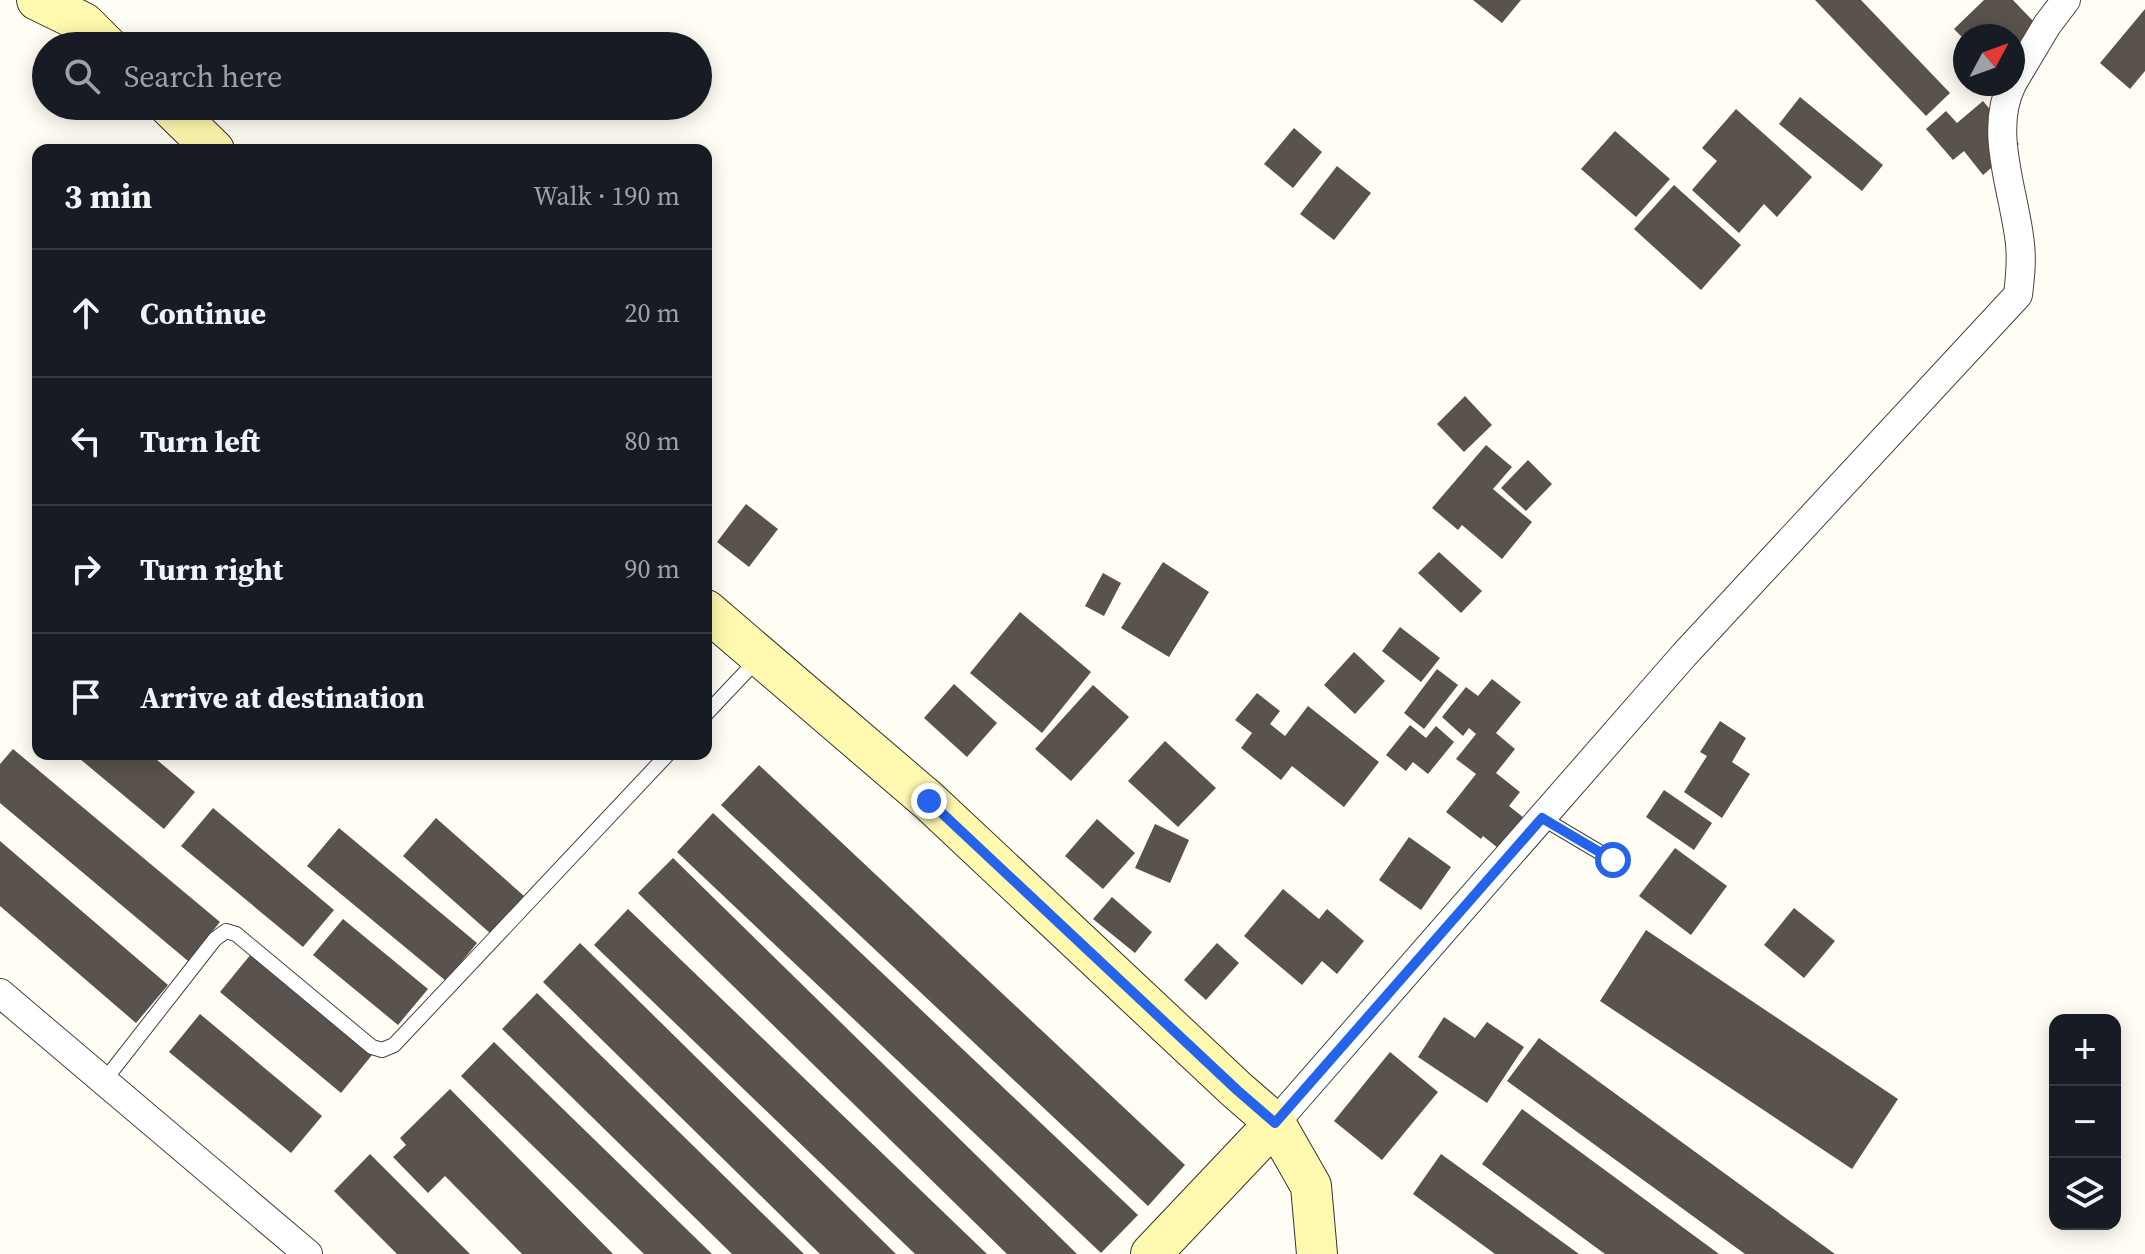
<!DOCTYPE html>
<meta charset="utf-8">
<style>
:root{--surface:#171b24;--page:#20242c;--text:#f1f3f6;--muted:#9ea1a6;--line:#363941}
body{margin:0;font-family:"Source Serif 4",serif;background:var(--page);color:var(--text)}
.controls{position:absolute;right:24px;bottom:24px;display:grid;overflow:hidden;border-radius:16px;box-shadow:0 4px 20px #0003}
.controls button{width:72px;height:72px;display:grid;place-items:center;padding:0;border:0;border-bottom:2px solid var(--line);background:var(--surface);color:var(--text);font:40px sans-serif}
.compass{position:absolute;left:1953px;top:24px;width:72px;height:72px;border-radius:50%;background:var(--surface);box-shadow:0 4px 20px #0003;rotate:49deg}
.stop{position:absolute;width:24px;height:24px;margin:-18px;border:6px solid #2563eb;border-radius:50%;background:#fff}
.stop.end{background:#2563eb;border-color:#fff;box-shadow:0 2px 8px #0008}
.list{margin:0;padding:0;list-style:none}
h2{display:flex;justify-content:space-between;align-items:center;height:104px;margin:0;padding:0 32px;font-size:34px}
h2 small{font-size:26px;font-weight:400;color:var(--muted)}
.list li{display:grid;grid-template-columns:52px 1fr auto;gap:24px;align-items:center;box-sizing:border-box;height:128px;padding:0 32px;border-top:2px solid var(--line)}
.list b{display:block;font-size:30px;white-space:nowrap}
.list em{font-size:26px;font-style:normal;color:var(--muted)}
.icon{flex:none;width:44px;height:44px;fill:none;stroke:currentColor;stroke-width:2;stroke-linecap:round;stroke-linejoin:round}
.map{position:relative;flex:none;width:2145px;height:1254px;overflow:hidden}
.search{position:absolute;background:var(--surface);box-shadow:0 4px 20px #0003;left:32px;top:32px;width:680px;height:88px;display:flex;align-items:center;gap:20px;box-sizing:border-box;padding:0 28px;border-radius:44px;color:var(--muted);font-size:30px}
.panel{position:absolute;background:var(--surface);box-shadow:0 4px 20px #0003;left:32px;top:144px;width:680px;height:616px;border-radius:16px}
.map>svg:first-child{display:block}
.building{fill:#5a524c}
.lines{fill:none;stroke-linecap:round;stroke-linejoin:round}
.lane-casing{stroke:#444;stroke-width:16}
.street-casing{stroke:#444;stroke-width:30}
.secondary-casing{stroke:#333;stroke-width:42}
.lane{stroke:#fff;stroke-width:14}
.street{stroke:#fff;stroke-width:28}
.secondary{stroke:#fff9af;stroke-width:40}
.route{stroke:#2563eb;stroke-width:10}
</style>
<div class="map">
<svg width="2145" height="1254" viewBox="0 0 2145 1254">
<rect width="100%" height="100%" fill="#fffdf4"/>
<g class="building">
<path d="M1473,0h48l-19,23z"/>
<path d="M1815,0h46l89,93 -24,23z"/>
<path d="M1984,0h29l39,41 -39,37v-42h-48v4l-11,-11z"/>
<path d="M2145,9v62l-15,18 -30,-26z"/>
<path d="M1800,97l83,68 -21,26 -83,-67z"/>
<path d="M1983,101l36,43 -36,31 -19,-24 -11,9 -27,-31 20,-18 11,12z"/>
<path d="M1736,109l76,68 -35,40 -13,-13 -25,29 -47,-43 25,-29 -15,-13z"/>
<path d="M1294,128l28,24 -29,36 -29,-24z"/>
<path d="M1615,131l55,48 -34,38 -55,-48z"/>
<path d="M1337,166l34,27 -37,47 -34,-26z"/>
<path d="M1674,185l67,60 -40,45 -67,-61z"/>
<path d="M1465,396l27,29 -28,27 -27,-28z"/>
<path d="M1486,445l26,22 -19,22 39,33 -30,37 -40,-34 -4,5 -26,-22z"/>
<path d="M1528,460l24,24 -26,27 -25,-23z"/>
<path d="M746,504l32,25 -29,38 -32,-25z"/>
<path d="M1439,552l43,39 -21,22 -43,-40z"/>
<path d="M1163,562l46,30 -40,65 -48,-29z"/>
<path d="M1103,573l18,10 -17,33 -19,-10z"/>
<path d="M1020,612l71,60 -49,61 -72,-60z"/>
<path d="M1400,627l40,31 -19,24 -39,-31z"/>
<path d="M1354,652l31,29 -30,33 -31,-29z"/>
<path d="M1437,669l21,16 -34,44 -20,-16z"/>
<path d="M1492,679l29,23 -25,31 19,16 -19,24 24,19 -11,14 19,15 -25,31 -20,-16 -2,3 -35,-27 30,-38 -20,-15 20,-25 -7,-6 -6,8 -21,-19 24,-30 12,9z"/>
<path d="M954,684l43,39 -30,34 -43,-39z"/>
<path d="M1093,685l36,32 -58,64 -36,-32z"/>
<path d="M1257,693l23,18 -10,13 15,12 23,-30 71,56 -35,45 -52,-41 -11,14 -40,-32 11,-15 -17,-13z"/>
<path d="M1720,721l26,17 -14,24 18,12 -28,44 -38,-26 23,-36 -7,-4z"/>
<path d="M1410,725l16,13 10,-12 18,16 -26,32 -15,-12 -7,9 -20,-16z"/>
<path d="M1165,741l51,47 -38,39 -50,-46z"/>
<path d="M13,749l207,173 -32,39 -188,-158v-39z"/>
<path d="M74,754h76l45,38 -31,37z"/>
<path d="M759,765l426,400 -37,41 -427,-401z"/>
<path d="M1664,790l48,33 -18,27 -48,-33z"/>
<path d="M213,808l121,102 -31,37 -122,-101z"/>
<path d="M713,813l425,402 -37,38 -424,-401z"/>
<path d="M436,818l88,78 -33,38 -88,-78z"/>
<path d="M1097,819l38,34 -32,36 -38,-33z"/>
<path d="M1155,824l34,16 -19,43 -35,-15z"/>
<path d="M339,828l138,115 -31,38 -139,-115z"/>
<path d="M1409,837l42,30 -30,43 -42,-30z"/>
<path d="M0,841l168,144 -32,38 -136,-117z"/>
<path d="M1675,848l52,38 -36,49 -52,-39z"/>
<path d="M673,858l404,396h-70l-369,-361z"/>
<path d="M1283,889l36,30 8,-10 37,32 -27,33 -15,-13 -20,24 -58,-49z"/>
<path d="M1112,897l40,35 -17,21 -42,-34z"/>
<path d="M1794,908l41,33 -31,37 -40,-33z"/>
<path d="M628,909l359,345h-72l-321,-309z"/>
<path d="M343,919l85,70 -30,36 -85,-70z"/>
<path d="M1646,930l252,169 -46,70 -252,-168z"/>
<path d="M580,943l316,311h-76l-277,-272z"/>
<path d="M1217,943l22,20 -33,37 -22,-20z"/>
<path d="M251,954l121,101 -31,38 -121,-101z"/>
<path d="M537,993l267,261h-72l-230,-225z"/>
<path d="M200,1014l122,102 -31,37 -122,-101z"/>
<path d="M1444,1017l31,21 12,-16 37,25 -37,56 -69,-46z"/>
<path d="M1539,1038l296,216h-90l-238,-173z"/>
<path d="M494,1042l218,212h-68l-183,-178z"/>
<path d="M1390,1052l48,40 -56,68 -48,-39z"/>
<path d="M450,1089l163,165h-91l-77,-78 -17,17 -35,-36 13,-12 -6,-7z"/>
<path d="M1522,1109l197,145h-114l-123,-90z"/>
<path d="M370,1154l100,100h-73l-63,-63z"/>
<path d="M1441,1154l138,100h-84l-82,-60z"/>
</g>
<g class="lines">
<g class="lane-casing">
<g id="lane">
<path d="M706,714l52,-55"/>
<path d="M1542,818l71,42"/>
<path d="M104,1081l111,-142 11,-8 10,3 136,113 10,3 12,-5 274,-291"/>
</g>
</g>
<g class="street-casing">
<g id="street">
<path d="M2013,82l34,-57 19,-25"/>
<path d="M0,993l308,261"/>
<path d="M1275,1123l409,-468 334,-360c2,-17 4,-33 2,-51 -5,-51 -32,-112 -8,-160"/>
</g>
</g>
<g class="secondary-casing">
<g id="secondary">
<path d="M37,0l47,23 23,23"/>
<path d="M169,106l45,44"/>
<path d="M706,610l223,191 308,289 38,33 36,63 6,68"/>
<path d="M1151,1254l124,-131"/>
</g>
</g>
<use href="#lane" class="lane"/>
<use href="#street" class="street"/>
<use href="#secondary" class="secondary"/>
</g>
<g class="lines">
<path class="route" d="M929,801l308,289 38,33 267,-305 71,42"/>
</g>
</svg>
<div class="controls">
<button>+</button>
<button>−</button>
<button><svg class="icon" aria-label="layers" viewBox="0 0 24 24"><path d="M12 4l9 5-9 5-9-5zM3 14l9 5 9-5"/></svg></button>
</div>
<svg class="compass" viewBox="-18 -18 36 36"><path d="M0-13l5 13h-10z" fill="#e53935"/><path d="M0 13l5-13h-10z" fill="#9ea1a6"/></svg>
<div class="stop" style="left:1613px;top:860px"></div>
<div class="stop end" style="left:929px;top:801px"></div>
<div class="search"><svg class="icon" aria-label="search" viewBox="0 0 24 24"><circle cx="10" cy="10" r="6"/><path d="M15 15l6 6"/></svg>Search here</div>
<section class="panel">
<h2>3 min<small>Walk · 190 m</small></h2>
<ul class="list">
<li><svg class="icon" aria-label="ahead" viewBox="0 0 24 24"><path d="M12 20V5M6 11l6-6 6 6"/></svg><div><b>Continue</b></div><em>20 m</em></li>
<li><svg class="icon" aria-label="left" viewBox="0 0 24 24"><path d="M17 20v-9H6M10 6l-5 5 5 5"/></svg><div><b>Turn left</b></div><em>80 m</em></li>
<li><svg class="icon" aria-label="right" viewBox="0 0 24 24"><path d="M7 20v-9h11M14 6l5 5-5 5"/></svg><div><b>Turn right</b></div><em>90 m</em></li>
<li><svg class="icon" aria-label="arrive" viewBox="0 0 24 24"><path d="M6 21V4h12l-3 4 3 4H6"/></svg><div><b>Arrive at destination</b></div></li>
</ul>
</section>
</div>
